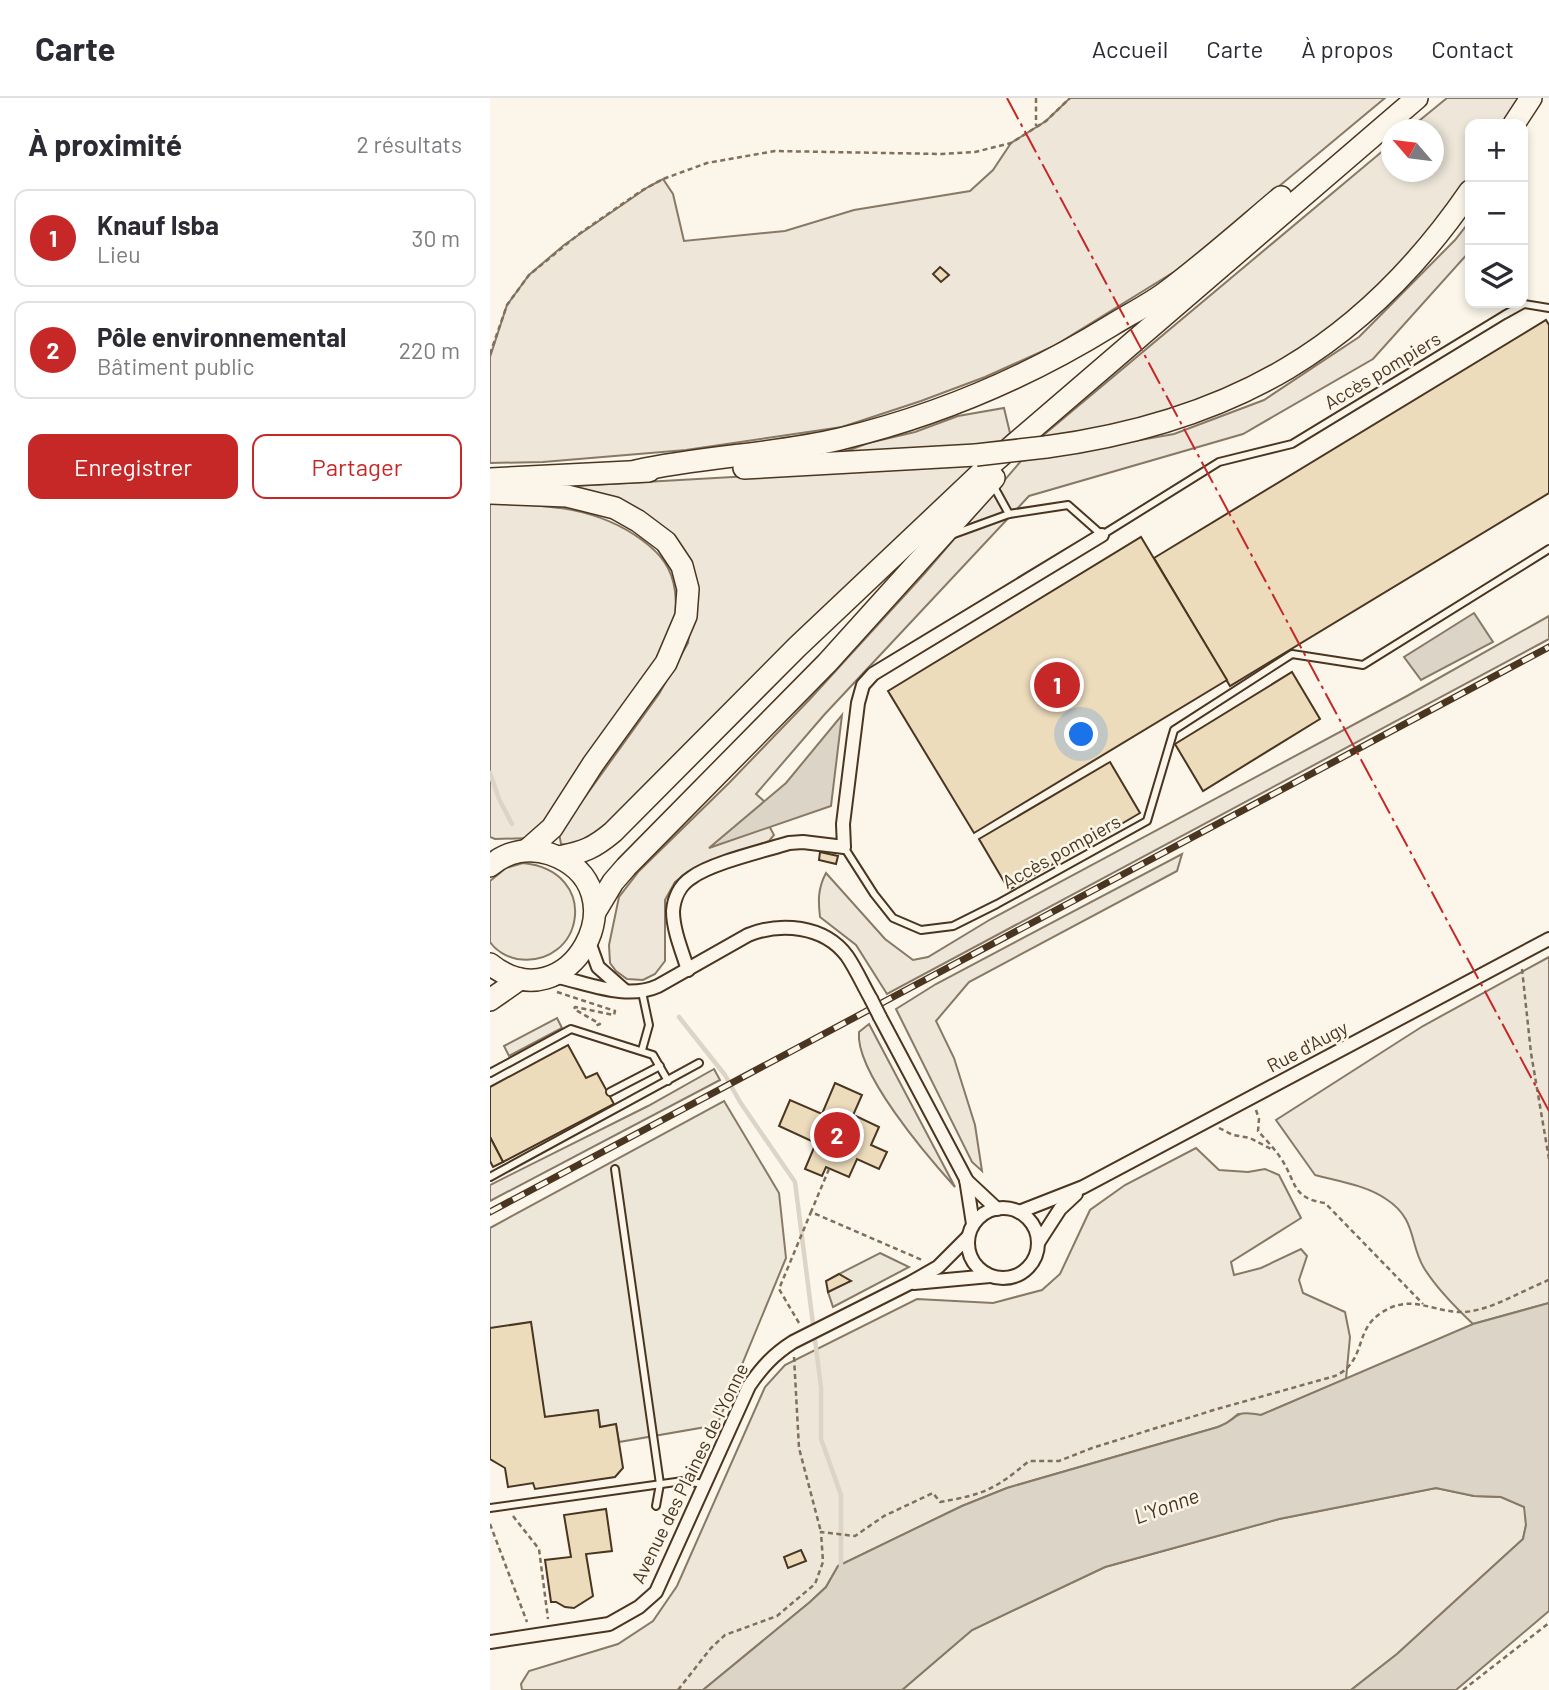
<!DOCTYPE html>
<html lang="fr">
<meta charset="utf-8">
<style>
:root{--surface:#fff;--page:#f7f7f7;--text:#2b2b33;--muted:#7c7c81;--line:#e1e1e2;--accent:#c62828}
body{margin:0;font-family:Barlow,sans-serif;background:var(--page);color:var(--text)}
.controls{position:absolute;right:21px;top:21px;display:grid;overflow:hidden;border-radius:14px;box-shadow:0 4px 10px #0003}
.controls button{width:63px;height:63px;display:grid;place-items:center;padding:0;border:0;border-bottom:2px solid var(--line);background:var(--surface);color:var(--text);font:35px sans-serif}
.compass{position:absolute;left:891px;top:21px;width:63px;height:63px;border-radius:50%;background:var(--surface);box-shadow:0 4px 10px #0003;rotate:298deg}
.you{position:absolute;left:592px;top:637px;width:24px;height:24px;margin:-18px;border:5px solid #fff;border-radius:50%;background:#1a73e8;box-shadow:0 0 0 10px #1a73e833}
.badge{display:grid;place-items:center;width:46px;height:46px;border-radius:50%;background:var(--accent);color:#fff;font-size:23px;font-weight:700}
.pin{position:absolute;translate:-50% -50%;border:4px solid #fff;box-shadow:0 2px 7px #0006}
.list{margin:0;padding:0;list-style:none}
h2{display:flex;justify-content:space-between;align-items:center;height:91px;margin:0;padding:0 28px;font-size:30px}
h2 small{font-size:23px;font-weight:400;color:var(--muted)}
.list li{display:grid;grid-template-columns:46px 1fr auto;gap:21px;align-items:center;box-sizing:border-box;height:98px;margin:0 14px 14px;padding:0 14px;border:2px solid var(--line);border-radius:14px}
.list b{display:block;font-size:26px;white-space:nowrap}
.list p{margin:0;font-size:23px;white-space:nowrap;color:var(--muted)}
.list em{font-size:23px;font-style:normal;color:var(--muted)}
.actions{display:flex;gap:14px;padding:21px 28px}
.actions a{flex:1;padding:16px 0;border:2px solid var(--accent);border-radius:14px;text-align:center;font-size:24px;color:var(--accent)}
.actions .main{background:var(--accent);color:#fff}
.icon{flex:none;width:38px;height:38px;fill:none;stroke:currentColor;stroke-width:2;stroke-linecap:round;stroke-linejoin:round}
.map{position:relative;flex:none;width:1059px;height:1592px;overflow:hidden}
header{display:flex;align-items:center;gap:42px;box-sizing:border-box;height:98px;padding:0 35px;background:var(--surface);border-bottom:2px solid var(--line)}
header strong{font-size:33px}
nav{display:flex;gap:38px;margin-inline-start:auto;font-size:24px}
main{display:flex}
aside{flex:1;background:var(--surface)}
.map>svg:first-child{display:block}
.green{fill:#ede6d9;stroke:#887966;stroke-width:2}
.parking{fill:#ede7d9;stroke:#887966;stroke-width:2}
.water{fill:#dcd4c6;stroke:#887966;stroke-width:2}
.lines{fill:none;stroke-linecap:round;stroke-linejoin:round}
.stream{stroke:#dcd4c6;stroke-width:4.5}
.building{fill:#ecdcbc;stroke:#4a3520;stroke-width:2}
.lane-casing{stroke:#4a3520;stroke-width:10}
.street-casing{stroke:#4a3520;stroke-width:16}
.primary-casing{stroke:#4a3520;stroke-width:24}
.path{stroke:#7f6f5c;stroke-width:2.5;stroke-dasharray:5 3.5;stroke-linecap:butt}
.lane{stroke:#fbf6e9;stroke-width:6}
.street{stroke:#fbf6e9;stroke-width:12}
.primary{stroke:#fbf6e9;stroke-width:21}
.rail-casing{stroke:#4a3520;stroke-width:7}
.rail{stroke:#fbf6e9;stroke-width:4.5;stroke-dasharray:13;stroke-linecap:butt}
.street-bridge-casing{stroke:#4a3520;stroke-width:16;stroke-linecap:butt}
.primary-bridge-casing{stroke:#4a3520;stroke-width:24;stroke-linecap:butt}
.street-bridge{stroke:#fbf6e9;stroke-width:12}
.primary-bridge{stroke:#fbf6e9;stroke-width:21}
.power{stroke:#c62828;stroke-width:2;stroke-dasharray:24 5 3.5 5;stroke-linecap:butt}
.labels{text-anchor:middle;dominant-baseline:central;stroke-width:5;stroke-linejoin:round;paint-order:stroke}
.street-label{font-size:19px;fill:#4a3520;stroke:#fbf6e9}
.water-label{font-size:21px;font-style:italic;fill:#4a3520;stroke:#fbf6e9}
</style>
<header>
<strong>Carte</strong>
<nav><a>Accueil</a><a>Carte</a><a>À propos</a><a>Contact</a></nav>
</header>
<main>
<aside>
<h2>À proximité<small>2 résultats</small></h2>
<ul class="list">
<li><span class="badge">1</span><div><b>Knauf Isba</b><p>Lieu</p></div><em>30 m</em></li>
<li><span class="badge">2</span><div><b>Pôle environnemental</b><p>Bâtiment public</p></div><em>220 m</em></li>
</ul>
<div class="actions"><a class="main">Enregistrer</a><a>Partager</a></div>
</aside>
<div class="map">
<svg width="1059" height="1592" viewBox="0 0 1059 1592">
<rect width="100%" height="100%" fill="#fbf6e9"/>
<g class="green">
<path d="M580,0h315l-203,169 -128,79 -69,31 -64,24 -79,26 -156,23 -143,12 -53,1v-106l17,-52 22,-30 35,-30 84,-58 15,-8 10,15 11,47 101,-10 69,-21 116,-19 23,-21 18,-27 35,-22z"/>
<path d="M957,0h75l-16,26h-36v54l-34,52 -100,98 -122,71 -69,21 -105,18 351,-294 1,28h42v-42l-25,-1z"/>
<path d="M980,123v30l-97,108 -130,75 -214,62 -205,219 -68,79 18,16 -10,6 10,19 -5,6 -74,27 -20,14 -10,18v61l-10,13 -12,6 -16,-1 -11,-8 -6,-8 -1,-18 10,-48 20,-26 90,-88 81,-84 115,-126 96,-112 153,-27 90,-34 95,-63 96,-97z"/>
<path d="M514,310l6,25 -10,10 -161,11 29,-11 47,-11 43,-16z"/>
<path d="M492,365l-382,369 -19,13 -20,-1 -2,-11 100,-139 29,-51 8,-58 -21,-43 -137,-54z"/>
<path d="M0,405c55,2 106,3 152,37 19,14 30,28 33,51 3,25 -3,50 -15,72 -11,19 -27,38 -40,56 -29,40 -59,80 -89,119l-36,1 -5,-2z"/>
<path d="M1059,518v23l-662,355 -31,-49 -36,-28c-2,-17 -2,-29 6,-44l59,66 28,21 15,-3 63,-38 416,-223z"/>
<path d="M692,756l-5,17 -208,111 -33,39 18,37 21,67 7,46 -10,-9 -76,-153 40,-25z"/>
<path d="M33,765c79,8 61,106 -6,96 -10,-2 -21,-8 -27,-17v-61l16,-13z"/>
<path d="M1059,859v346l-76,21c-18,-17 -36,-35 -49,-56 -15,-25 -7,-49 -38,-69 -20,-14 -49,-18 -71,-24l-39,-55 147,-94z"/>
<path d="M379,926l86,163c-28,-31 -100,-115 -96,-155z"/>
<path d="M224,971l6,11 -230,121v-16l158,-79z"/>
<path d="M706,1050l23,22 29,2 17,-3 14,6 22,43 -70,44 3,13 27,-7 40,-19 6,7 -8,24 4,13 42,19 5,25 -4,42 -85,36 -23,-1 -12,10 -8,3 -211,61 -45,18 -124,60 -12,21 -16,15 -107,88h-181l-1,-6 8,-13 89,-27 35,-23 24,-35 88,-199 20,-22 132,-66 76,4 49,-13 18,-16 30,-64 35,-25z"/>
<path d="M946,1390l38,8 27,1 24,10 1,18 -3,14 -126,115 -46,36h-449l70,-60 133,-63 174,-48z"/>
</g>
<g class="parking">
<path d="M67,920l5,10 -53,28 -5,-10z"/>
<path d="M234,1003l55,92 7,65 -69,167 -98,17 -3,-17 -16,2 -2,-17 -53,7 -55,-89v-100z"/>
<path d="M390,1155l29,14 -76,40 -5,-15 22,-11 -11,-7z"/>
</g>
<g class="water">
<path d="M984,515l19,29 -72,38 -17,-23z"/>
<path d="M352,617l-11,91 -122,42 77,-65z"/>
<path d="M1059,1205v308l-93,79h-105l46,-36 126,-115 3,-14 -2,-18 -23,-10 -27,-1 -38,-8 -157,31 -174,48 -133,63 -70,60h-199l107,-88 16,-15 12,-21 124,-60 45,-18 211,-61c22,-8 14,-18 43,-12l212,-91z"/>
</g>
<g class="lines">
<g class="stream">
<path d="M0,675l9,26 13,25"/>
<path d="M189,919l46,58 15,27 55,80 26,205v52l20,56v74"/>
</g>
</g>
<g class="building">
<path d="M450,169l9,8 -8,7 -8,-8z"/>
<path d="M1056,222l3,5v168l-319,193 -76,-128z"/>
<path d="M651,439l86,143 -253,153 -86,-142z"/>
<path d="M802,574l28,47 -117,72 -28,-47z"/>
<path d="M620,664l30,51 -131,77 -30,-51z"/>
<path d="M330,754l18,4 -2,8 -17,-4z"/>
<path d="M78,947l18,33 11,-5 17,31 -111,58 -13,-25v-50z"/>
<path d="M345,985l27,12 -12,27 2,2 4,-8 23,11 -8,18 16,7 -8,17 -22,-10 -8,18 -23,-10 -4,9 -17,-7 11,-26 -37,-17 11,-26 32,14z"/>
<path d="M0,1039l13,25 -10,5 -3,-6z"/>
<path d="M349,1176l12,7 -23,11 -2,-11z"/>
<path d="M41,1224l14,95 53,-7 2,17 16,-3 7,44 -8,9 -80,12 -2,-6 -25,4 -3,-19 -15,-9v-131z"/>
<path d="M116,1411l6,42 -26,3 7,42 -19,12 -9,-1 -9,-5h-5l-6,-42 26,-3 -7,-42z"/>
<path d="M311,1452l5,11 -18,7 -4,-11z"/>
</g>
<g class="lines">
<g class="lane-casing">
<g id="lane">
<path d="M503,387l16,29"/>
<path d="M464,436l55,-20 59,-9 34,30 117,-73 73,-18 212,-129 20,-11 25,4"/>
<path d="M354,749l30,47 19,24 28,12 32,-4 44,-22 150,-83 27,-91 118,-76 71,11 186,-116"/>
<path d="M152,894l7,33 -7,25"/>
<path d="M0,975l81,-44 82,26 15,26"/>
<path d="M120,994l50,-26"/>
<path d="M125,1071l45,315 -4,22"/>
<path d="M0,1079l209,-114"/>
<path d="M0,1410l193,-27 21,3"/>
</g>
</g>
<g class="street-casing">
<g id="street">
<path d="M99,844l9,25 26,23"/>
<path d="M198,872c-6,-19 -15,-40 -15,-59 1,-13 7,-26 18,-33 20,-15 72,-27 98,-35l14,-1 41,5 -1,-23 15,-121 5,-18 10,-11 229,-139"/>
<path d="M63,878c33,6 72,25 105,10l90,-51c32,-13 76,-10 99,21 9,13 16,29 24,43"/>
<path d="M390,919l86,162 7,45"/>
<path d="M476,1082l31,29"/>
<circle cx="513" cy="1145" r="35"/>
<path d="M529,1114l64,-25 466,-248"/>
<path d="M548,1145l22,-34 16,-15"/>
<path d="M424,1185l76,-7"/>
<path d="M0,1544l119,-18 30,-17 17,-15 93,-206c13,-19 25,-32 44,-44l117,-59 28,-16 30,-30"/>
</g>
</g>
<g class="primary-casing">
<g id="primary">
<path d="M1024,26l17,-26"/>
<path d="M556,349c186,-25 317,-100 424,-256"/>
<path d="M254,370l232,-13"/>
<path d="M146,373c67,-15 136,-16 204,-32 96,-23 188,-62 272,-114 18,-11 38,-21 54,-33 40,-30 77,-63 115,-95"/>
<path d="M0,381l159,-8"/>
<path d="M0,395l77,3 48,12 23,13 28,21 16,24 6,23 -2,27 -20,47 -73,101 -41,64 -25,22"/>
<path d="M69,759c25,-5 35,-9 54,-25l184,-185 184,-174 436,-375"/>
<path d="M0,768c17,-15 40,-19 60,-12 96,33 18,173 -60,110"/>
<path d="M105,814l18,-30 13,-15 201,-204 167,-185"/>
<path d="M0,902l30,-21"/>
</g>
</g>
<g class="path">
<path d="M546,0v28"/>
<path d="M0,256l17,-49 22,-30 50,-41 62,-43 22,-12 44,-16 68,-12 167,3 33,-2 36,-9 35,-22 24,-23"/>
<path d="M1032,871l9,84 18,106"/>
<path d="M67,894l58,19 -1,4 -39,-8 -1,2 26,15 -5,2"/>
<path d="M766,1012l3,9 -1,12c7,8 16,17 22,26 17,24 10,41 45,46l98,101"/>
<path d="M729,1030l14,7 17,3 23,12"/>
<path d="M339,1071l-18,43 111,48"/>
<path d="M309,1225l-20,-34 32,-77"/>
<path d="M304,1259l5,91 22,84"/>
<path d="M23,1418l26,33 9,70"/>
<path d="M0,1426l37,98"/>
<path d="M188,1592l33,-42 14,-13 52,-19 38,-32 8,-22 -2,-30 34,4 29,-20 49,-23 7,9c45,-8 54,-12 89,-41h30l33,-13 125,-39 118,-33c4,-2 10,-5 13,-9 16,-17 10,-39 33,-54 28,-19 48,-3 77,-1 27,2 65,-22 91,-32"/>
<path d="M973,1592l86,-67"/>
</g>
<use href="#lane" class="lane"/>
<use href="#street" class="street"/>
<use href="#primary" class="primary"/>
<g class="rail-casing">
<path id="rail" d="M0,1114l1059,-565"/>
</g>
<use href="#rail" class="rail"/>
<g class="street-bridge-casing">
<path id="street-bridge" d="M381,901l9,18"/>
</g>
<g class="primary-bridge-casing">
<path id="primary-bridge" d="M486,357l70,-8"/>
</g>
<use href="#street-bridge" class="street-bridge"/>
<use href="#primary-bridge" class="primary-bridge"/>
<path class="power" d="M517,0l542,1013"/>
</g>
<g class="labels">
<g class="street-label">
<text transform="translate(892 272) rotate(-31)">Accès pompiers</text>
<text transform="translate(571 753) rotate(-29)">Accès pompiers</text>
<text transform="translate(817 948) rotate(-28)">Rue d'Augy</text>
<text transform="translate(199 1375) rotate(-64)">Avenue des Plaines de l'Yonne</text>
</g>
<g class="water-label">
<text transform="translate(676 1407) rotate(-20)">L'Yonne</text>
</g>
</g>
</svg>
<div class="controls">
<button>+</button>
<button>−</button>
<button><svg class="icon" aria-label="layers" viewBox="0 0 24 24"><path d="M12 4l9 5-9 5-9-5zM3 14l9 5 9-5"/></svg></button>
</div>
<svg class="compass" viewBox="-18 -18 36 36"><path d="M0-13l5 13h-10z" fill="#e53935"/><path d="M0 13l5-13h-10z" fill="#7c7c81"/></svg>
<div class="you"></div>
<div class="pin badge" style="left:567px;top:587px">1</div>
<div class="pin badge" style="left:347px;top:1037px">2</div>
</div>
</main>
